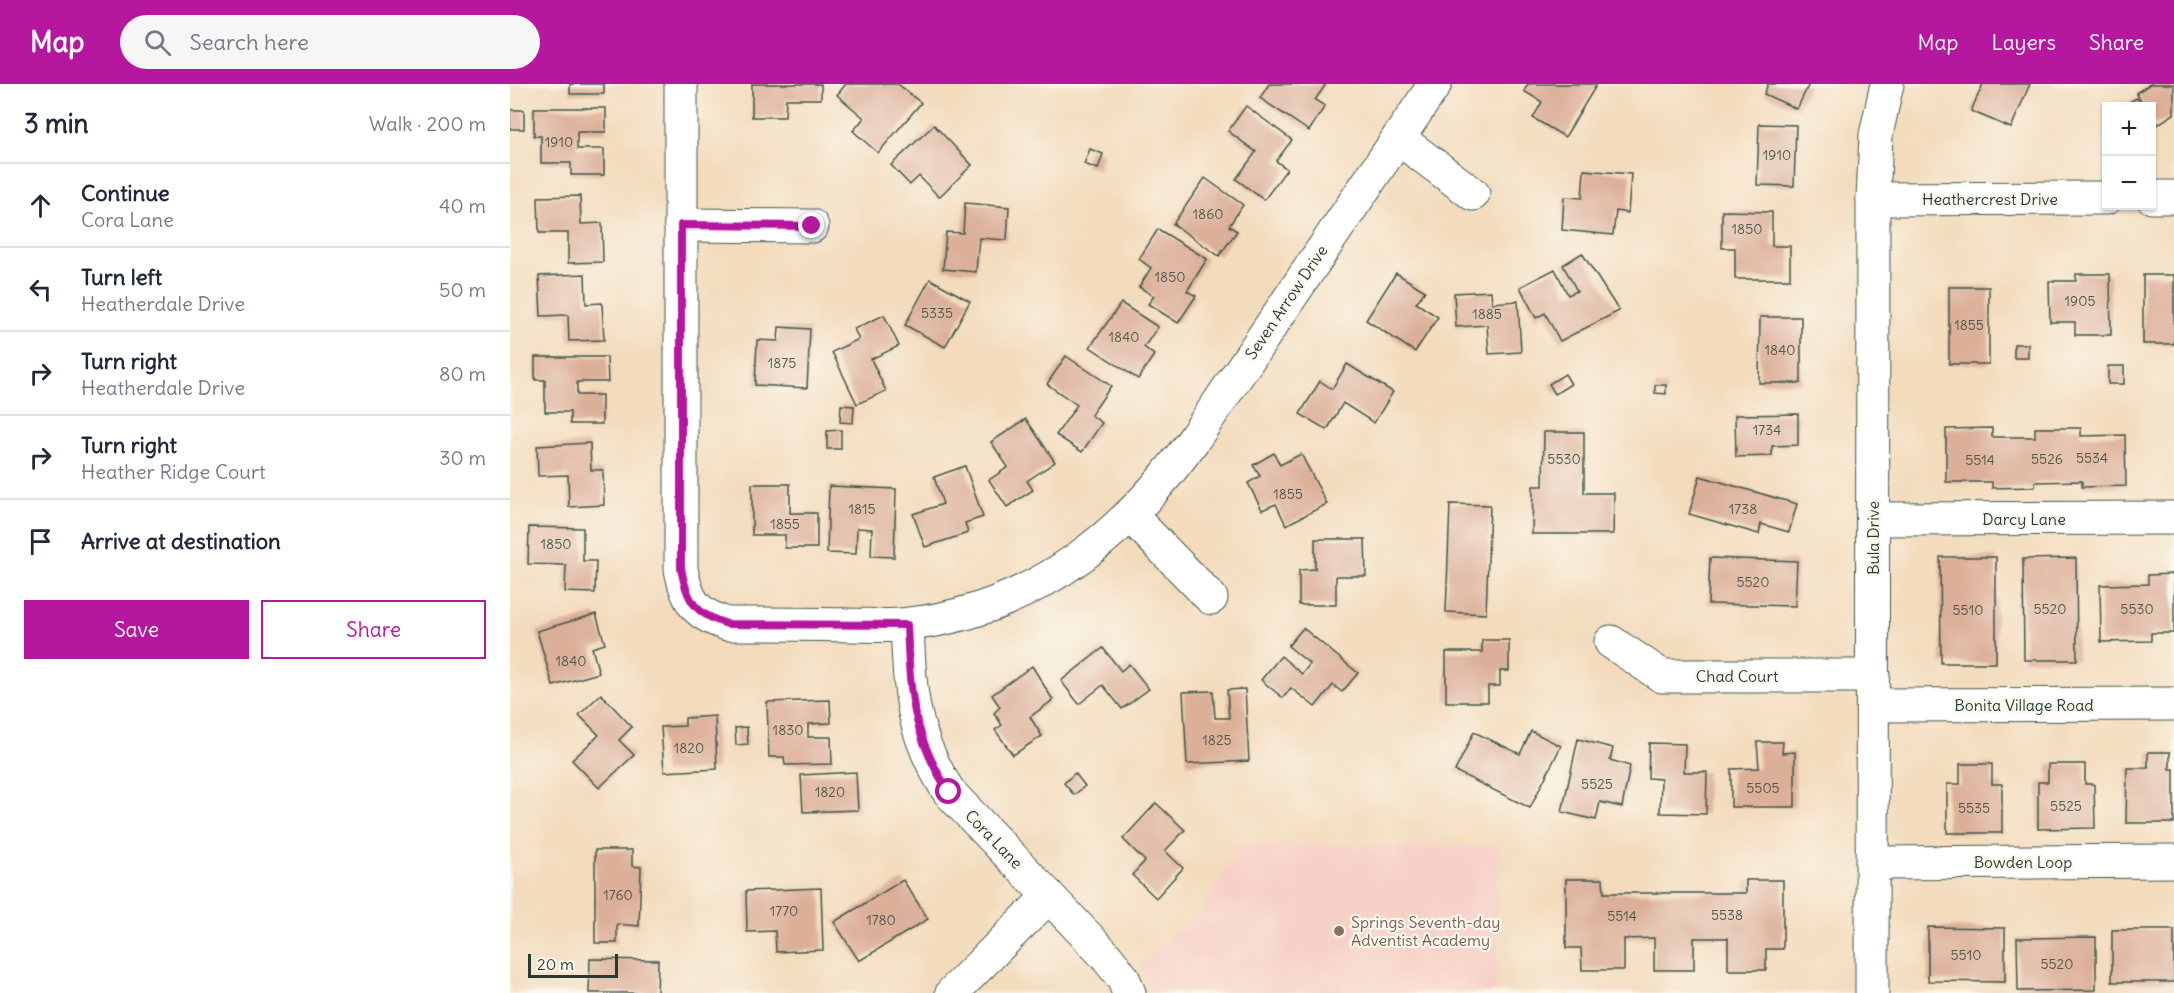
<!DOCTYPE html>
<meta charset="utf-8">
<style>
:root{--surface:#fff;--page:#f6f6f7;--text:#1f2937;--muted:#747a83;--line:#e0e1e3;--accent:#b5179e}
body{margin:0;font-family:Delius,sans-serif;background:var(--page);color:var(--text)}
.controls{position:absolute;right:18px;top:18px;display:grid;overflow:hidden;border-radius:0px;box-shadow:0 2px 4px #0004}
.controls button{width:54px;height:54px;display:grid;place-items:center;padding:0;border:0;border-bottom:2px solid var(--line);background:var(--surface);color:var(--text);font:30px sans-serif}
.scale{position:absolute;left:18px;bottom:15px;width:90px;box-sizing:border-box;padding-left:6px;border:3px solid #1f3d34;border-top:0;font-size:16px;line-height:21px;white-space:nowrap;color:#1f3d34;-webkit-text-stroke:4px #fbf7ec;paint-order:stroke}
.stop{position:absolute;width:18px;height:18px;margin:-14px;border:4px solid #b5179e;border-radius:50%;background:#fff}
.stop.end{background:#b5179e;border-color:#fff;box-shadow:0 2px 6px #0008}
.list{margin:0;padding:0;list-style:none}
h2{display:flex;justify-content:space-between;align-items:center;height:78px;margin:0;padding:0 24px;font-size:26px}
h2 small{font-size:20px;font-weight:400;color:var(--muted)}
.list li{display:grid;grid-template-columns:39px 1fr auto;gap:18px;align-items:center;box-sizing:border-box;height:84px;padding:0 24px;border-top:2px solid var(--line)}
.list b{display:block;font-size:22px;white-space:nowrap}
.list p{margin:0;font-size:20px;white-space:nowrap;color:var(--muted)}
.list em{font-size:20px;font-style:normal;color:var(--muted)}
.actions{display:flex;gap:12px;padding:18px 24px}
.actions a{flex:1;padding:14px 0;border:2px solid var(--accent);border-radius:0px;text-align:center;font-size:21px;color:var(--accent)}
.actions .main{background:var(--accent);color:#fff}
.icon{flex:none;width:33px;height:33px;fill:none;stroke:currentColor;stroke-width:2;stroke-linecap:round;stroke-linejoin:round}
.map{position:relative;flex:none;width:1664px;height:909px;overflow:hidden}
header{display:flex;align-items:center;gap:36px;box-sizing:border-box;height:84px;padding:0 30px;background:var(--accent);color:#fff}
header strong{font-size:28px}
nav{display:flex;gap:33px;margin-inline-start:auto;font-size:21px}
.search{width:420px;height:54px;background:var(--page);display:flex;align-items:center;gap:15px;box-sizing:border-box;padding:0 21px;border-radius:33px;color:var(--muted);font-size:22px}
main{display:flex}
aside{flex:1;background:var(--surface)}
.map>svg:first-child{display:block}
.built{fill:#f7d1c7}
.building{fill:#dcaf98}
.lines{fill:none;stroke-linecap:round;stroke-linejoin:round}
.minor-casing{stroke:#3f5548;stroke-width:35}
.minor{stroke:#fff;stroke-width:33}
.route{stroke:#b5179e;stroke-width:8}
.education-dot{fill:#8d6e63;stroke:#fbf7ec;stroke-width:2}
.labels{text-anchor:middle;dominant-baseline:central;stroke-width:4.5;stroke-linejoin:round;paint-order:stroke}
.number-label{font-size:14px;fill:#4e5a4d}
.street-label{font-size:16px;fill:#1f3d34;stroke:#fbf7ec}
.education-label{font-size:16px;fill:#785e54;stroke:#fbf7ec;text-anchor:start}
</style>
<header>
<strong>Map</strong>
<div class="search"><svg class="icon" aria-label="search" viewBox="0 0 24 24"><circle cx="10" cy="10" r="6"/><path d="M15 15l6 6"/></svg>Search here</div>
<nav><a>Map</a><a>Layers</a><a>Share</a></nav>
</header>
<main>
<aside>
<h2>3 min<small>Walk · 200 m</small></h2>
<ul class="list">
<li><svg class="icon" aria-label="ahead" viewBox="0 0 24 24"><path d="M12 20V5M6 11l6-6 6 6"/></svg><div><b>Continue</b><p>Cora Lane</p></div><em>40 m</em></li>
<li><svg class="icon" aria-label="left" viewBox="0 0 24 24"><path d="M17 20v-9H6M10 6l-5 5 5 5"/></svg><div><b>Turn left</b><p>Heatherdale Drive</p></div><em>50 m</em></li>
<li><svg class="icon" aria-label="right" viewBox="0 0 24 24"><path d="M7 20v-9h11M14 6l5 5-5 5"/></svg><div><b>Turn right</b><p>Heatherdale Drive</p></div><em>80 m</em></li>
<li><svg class="icon" aria-label="right" viewBox="0 0 24 24"><path d="M7 20v-9h11M14 6l5 5-5 5"/></svg><div><b>Turn right</b><p>Heather Ridge Court</p></div><em>30 m</em></li>
<li><svg class="icon" aria-label="arrive" viewBox="0 0 24 24"><path d="M6 21V4h12l-3 4 3 4H6"/></svg><div><b>Arrive at destination</b></div></li>
</ul>
<div class="actions"><a class="main">Save</a><a>Share</a></div>
</aside>
<div class="map">
<svg width="1664" height="909" viewBox="0 0 1664 909">
<rect width="100%" height="100%" fill="#fbf7ec"/>
<filter id="ink" filterUnits="userSpaceOnUse"><feTurbulence type="fractalNoise" baseFrequency=".0167" numOctaves="2"/><feDisplacementMap in="SourceGraphic" scale="12" xChannelSelector="R" yChannelSelector="G"/><feConvolveMatrix kernelMatrix="1 2 1 2 8 2 1 2 1" color-interpolation-filters="sRGB"/></filter>
<filter id="wash" filterUnits="userSpaceOnUse"><feTurbulence type="fractalNoise" baseFrequency=".008" numOctaves="4" result="noise"/><feDisplacementMap in="SourceGraphic" scale="24" xChannelSelector="R" yChannelSelector="G"/><feGaussianBlur stdDeviation="1.35" result="paint"/><feColorMatrix in="noise" values="0 0 0 0 0 0 0 0 0 0 0 0 0 0 0 0 0 1.4 0 .05"/><feComposite in="paint" operator="in"/></filter>
<g filter="url(#wash)">
<rect width="100%" height="100%" fill="#f3dbbc"/>
<path class="built" d="M727,760l261,2 -1,147h-343l-14,-28 62,-54z"/>
<g id="blocks">
<g class="building">
<rect x="60" y="0" width="34" height="10"/>
<path d="M242,0h69v15h-35l-1,18h-33z"/>
<path d="M336,0h52l23,19 -43,50 -25,-22 11,-13 -27,-23z"/>
<path d="M759,0h57l-11,16 10,6 -16,25 -49,-33z"/>
<path d="M1018,0h69l-32,53 -32,-19 9,-16 -18,-11z"/>
<path d="M1258,0h41l-12,25 -33,-15z"/>
<path d="M1473,0h47l-19,44 -40,-17z"/>
<path d="M1640,0h24v30l-17,11 -5,-8v-11h-7l-9,-13z"/>
<path d="M1627,14l5,8h-13l-2,-3z"/>
<path d="M736,22l46,34 -16,21 11,8 -23,31 -28,-21 20,-27 -28,-21z"/>
<path d="M24,24h72v24h-29v17h27v26h-33v-12h-30v-27h-7z"/>
<rect x="0" y="26" width="14" height="19"/>
<path d="M1249,40l37,1 -2,61 -37,-1z"/>
<path d="M424,41l38,40 -33,32 -20,-21 -9,9 -19,-20z"/>
<path d="M580,65l13,5 -5,15 -14,-5z"/>
<path d="M1074,86l47,4 -3,39 -12,-2 -3,24 -51,-5 2,-33 18,1z"/>
<path d="M695,94l38,27 -14,21 8,5 -18,25 -46,-32z"/>
<path d="M70,112l1,28 21,-1 1,39 -35,1v-30h-29l-1,-36z"/>
<path d="M455,119l44,4 -2,33 -28,-2 -3,34 -33,-3 3,-37 17,1z"/>
<path d="M1212,127l50,1v34h18v33h-55v-31h-13z"/>
<path d="M648,145l49,30 -20,32 9,5 -18,27 -30,-19 6,-8 -15,-9 12,-19 -12,-9z"/>
<path d="M1072,169l37,58 -59,30 -15,-28 -9,5 -16,-31 35,-18 13,26 9,-4 -14,-26z"/>
<path d="M886,189l29,18 -9,12 22,14 -23,35 -49,-32z"/>
<path d="M75,190l1,30 16,-1 2,37 -35,1 -1,-26 -27,1 -2,-40z"/>
<path d="M1566,190h34l1,61h-36v-13h-25l-1,-41h27z"/>
<rect x="1633" y="191" width="31" height="69"/>
<path d="M420,195l40,22 -25,46 -40,-22z"/>
<rect x="1439" y="203" width="40" height="77"/>
<path d="M981,207l1,12 26,-2 3,51 -32,2 -2,-29 -31,2 -2,-34z"/>
<path d="M611,219l37,24 -14,20 10,8 -16,24 -48,-32z"/>
<path d="M374,231l15,31 -28,13 15,32 -29,13 -25,-52 27,-13 -5,-10z"/>
<path d="M1250,233h41v66h-42z"/>
<path d="M269,243l31,2 -3,59 -52,-3 2,-45 21,1z"/>
<rect x="1504" y="260" width="14" height="14"/>
<path d="M556,272l45,30 -20,29 11,8 -20,29 -26,-17 21,-30 -30,-21z"/>
<path d="M25,273h72l1,25h-31v13h25v29h-32v-12h-25v-32h-10z"/>
<path d="M837,280l46,28 -19,31 -31,-20 -16,27 -27,-16 20,-33 12,8z"/>
<rect x="1598" y="282" width="16" height="18"/>
<path d="M1055,290l6,10 -16,10 -6,-10z"/>
<path d="M1145,301h11v9l-11,-1z"/>
<path d="M331,321l13,1 -1,17 -13,-1z"/>
<path d="M1288,330v31l-26,1v10l-36,1 -1,-42z"/>
<path d="M516,335l29,43 -28,19 6,9 -26,17 -18,-27 19,-13 -17,-25z"/>
<path d="M1482,344v9h43v-9h46v8l44,-1 1,51 -44,1v-6l-47,1v5l-43,1v-6h-46v-53z"/>
<path d="M331,346v19h-14v-18z"/>
<path d="M1034,348h40v61h30l-1,41h-81l1,-48h10z"/>
<path d="M80,359l1,27h12l1,35 -35,2 -1,-32 -30,1 -1,-30z"/>
<path d="M764,369l6,12 21,-11 26,50 -41,21 -10,-21 -14,6 -14,-27 12,-7 -7,-11z"/>
<path d="M455,382l18,51 -18,6 3,10 -43,14 -12,-33 30,-10 -9,-27z"/>
<path d="M1190,392l97,28 -8,28 -28,-8 -2,10 -70,-20z"/>
<path d="M242,400h38v29h27v35h-32v-13h-33z"/>
<path d="M319,402l67,3 -2,68 -23,-1 1,-27 -15,-1 -1,26 -29,-1z"/>
<path d="M940,420l40,1 -4,109 -40,-2z"/>
<path d="M19,443l54,1v33h13l-1,32 -30,-1 1,-27 -38,-1z"/>
<path d="M805,455h50l1,37h-30v29h-37v-35l16,-1z"/>
<path d="M1430,473h56v106h-55z"/>
<path d="M1200,474l87,3 -2,45 -87,-2z"/>
<path d="M1566,474l1,102h-53l-1,-101z"/>
<path d="M1664,490v59h-23v8l-50,1 -1,-57 48,-1v-9z"/>
<path d="M86,530l9,30 -13,4 7,25 -46,13 -16,-55z"/>
<path d="M793,544l55,45 -16,19 -9,-7 -18,22 -24,-19 -8,10 -22,-18 20,-24 21,18 8,-10 -22,-18z"/>
<path d="M972,556h27v31h-9v15h-12v16h-42v-50h36z"/>
<path d="M593,564l18,23 8,-7 20,25 -27,20 -19,-24 -24,19 -18,-23z"/>
<path d="M522,582l21,34 -23,17 12,19 -29,19 -18,-25 7,-5 -8,-12 6,-6 -8,-12z"/>
<path d="M735,605l4,72 -62,3 -4,-72 30,-1 2,27h14l-2,-28z"/>
<path d="M91,610l31,33 -13,13 15,15 -35,33 -27,-28 27,-25 -20,-20z"/>
<path d="M320,616l1,23 -23,1v13h23l1,27 -47,1 -1,-8h-15l-2,-55z"/>
<path d="M205,632l2,53 -53,3 -3,-45 24,-1v-8z"/>
<path d="M237,643l1,17 -12,1 -1,-17z"/>
<path d="M1021,647l30,15 -31,62 -75,-37 19,-39 46,22z"/>
<path d="M1068,655l35,9 -3,12 20,6 -8,41 -22,-5 -4,18 -34,-8z"/>
<path d="M1247,658h26l-1,11 13,-1v55h-64v-38l28,-1z"/>
<path d="M1139,659l36,1 -1,28h23l-1,42 -46,-1 1,-34 -13,-1z"/>
<path d="M1638,668h22v17h4v54h-48l1,-55h21z"/>
<path d="M1450,680h32v20h10v49h-55v-49h13z"/>
<path d="M1538,680h37v20h9l1,44 -57,1v-47h10z"/>
<path d="M346,688l2,38 -55,2 -2,-37z"/>
<path d="M565,689l10,13 -11,9 -10,-12z"/>
<path d="M646,719l29,27 -20,21 18,17 -27,30 -24,-23 13,-14 -22,-22z"/>
<path d="M85,766h37v16l9,1 -2,59 -22,-2v19h-22z"/>
<path d="M1056,795h37l1,14h142v-13h37v69h-17v21h-38v-32h-34v32h-40v-32l-30,1v31h-42l-1,-22h-15z"/>
<path d="M393,796l25,39 -69,42 -25,-39z"/>
<path d="M311,804l2,62 -47,2 -1,-21 -28,1 -1,-41z"/>
<path d="M1418,843l77,1v54l-77,-1z"/>
<rect x="1602" y="846" width="62" height="52"/>
<path d="M1586,853v53l-78,1 -1,-53z"/>
<path d="M80,875l68,1 -1,33h-68z"/>
</g>
</g>
</g>
<g filter="url(#ink)">
<use href="#blocks" fill-opacity="0" stroke="#3f5548" stroke-width="1.5"/>
<g class="lines">
<g class="minor-casing">
<g id="minor">
<path d="M171,0v485c6,32 14,45 46,55 41,0 82,0 123,1 19,0 40,2 59,-1 124,-14 215,-87 285,-185l241,-355"/>
<path d="M888,54l75,56"/>
<path d="M1642,113h22"/>
<path d="M1363,115l233,-1"/>
<path d="M171,141l131,1"/>
<path d="M621,432l80,82"/>
<path d="M1363,435l301,-1"/>
<path d="M397,541c3,68 4,108 42,167l156,163 18,23 6,15"/>
<path d="M1101,558l51,34h211"/>
<path d="M1363,621l301,-1"/>
<path d="M1362,779l302,-2"/>
<path d="M442,909l97,-97"/>
<path d="M1362,909l1,-794 3,-64 11,-51"/>
</g>
</g>
<use href="#minor" class="minor"/>
</g>
</g>
<g class="lines" filter="url(#ink)">
<path class="route" d="M302,142l-131,-1v343c6,33 14,46 46,56l180,1c3,67 4,108 42,167"/>
</g>
<circle class="education-dot" cx="829" cy="847" r="6"/>
<g class="labels">
<g class="number-label">
<text x="49" y="58">1910</text>
<text x="1267" y="71">1910</text>
<text x="698" y="130">1860</text>
<text x="1237" y="145">1850</text>
<text x="660" y="193">1850</text>
<text x="1570" y="217">1905</text>
<text x="427" y="229">5335</text>
<text x="977" y="230">1885</text>
<text x="1459" y="241">1855</text>
<text x="614" y="253">1840</text>
<text x="1270" y="266">1840</text>
<text x="272" y="279">1875</text>
<text x="1257" y="346">1734</text>
<text x="1582" y="374">5534</text>
<text x="1054" y="375">5530</text>
<text x="1537" y="375">5526</text>
<text x="1470" y="376">5514</text>
<text x="778" y="410">1855</text>
<text x="352" y="425">1815</text>
<text x="1233" y="425">1738</text>
<text x="275" y="440">1855</text>
<text x="46" y="460">1850</text>
<text x="1243" y="498">5520</text>
<text x="1540" y="525">5520</text>
<text x="1627" y="525">5530</text>
<text x="1458" y="526">5510</text>
<text x="61" y="577">1840</text>
<text x="278" y="646">1830</text>
<text x="707" y="656">1825</text>
<text x="179" y="664">1820</text>
<text x="1087" y="700">5525</text>
<text x="1253" y="704">5505</text>
<text x="320" y="708">1820</text>
<text x="1556" y="722">5525</text>
<text x="1464" y="724">5535</text>
<text x="108" y="811">1760</text>
<text x="274" y="827">1770</text>
<text x="1217" y="831">5538</text>
<text x="1112" y="832">5514</text>
<text x="371" y="836">1780</text>
<text x="1456" y="871">5510</text>
<text x="1547" y="880">5520</text>
</g>
<g class="street-label">
<text x="1480" y="115">Heathercrest Drive</text>
<text transform="translate(776 218) rotate(-56)">Seven Arrow Drive</text>
<text x="1514" y="435">Darcy Lane</text>
<text transform="translate(1363 454) rotate(-90)">Bula Drive</text>
<text x="1227" y="592">Chad Court</text>
<text x="1514" y="621">Bonita Village Road</text>
<text transform="translate(484 755) rotate(46)">Cora Lane</text>
<text x="1513" y="778">Bowden Loop</text>
</g>
<g class="education-label">
<text x="841" y="838">Springs Seventh-day<tspan x="841" dy="18">Adventist Academy</tspan></text>
</g>
</g>
</svg>
<div class="controls">
<button>+</button>
<button>−</button>
</div>
<div class="scale">20 m</div>
<div class="stop" style="left:439px;top:708px"></div>
<div class="stop end" style="left:302px;top:142px"></div>
</div>
</main>
